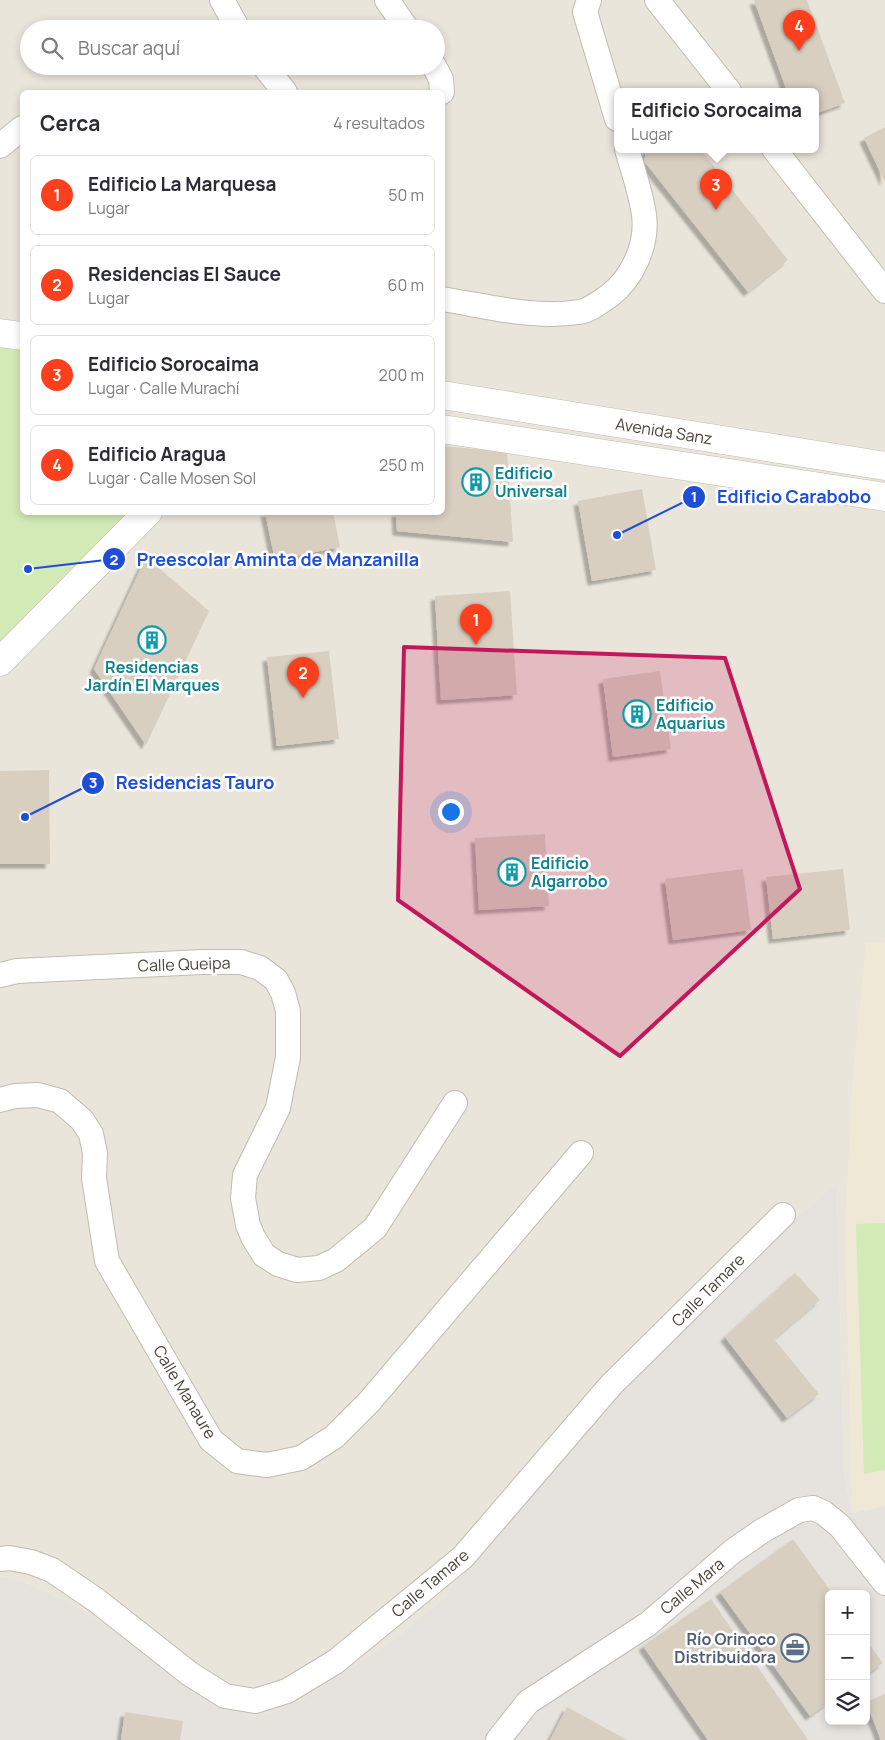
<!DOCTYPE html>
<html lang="es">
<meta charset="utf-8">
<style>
:root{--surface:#fff;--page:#f2f2f3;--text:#2b2b33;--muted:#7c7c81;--line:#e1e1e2;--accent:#fc3f1d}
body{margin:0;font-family:Manrope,sans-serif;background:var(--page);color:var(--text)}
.controls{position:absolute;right:15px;bottom:15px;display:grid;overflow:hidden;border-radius:8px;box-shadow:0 2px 8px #0003}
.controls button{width:45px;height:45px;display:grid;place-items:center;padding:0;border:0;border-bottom:1px solid var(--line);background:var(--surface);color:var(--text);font:25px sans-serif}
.you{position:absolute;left:450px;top:811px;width:18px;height:18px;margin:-12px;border:4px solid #fff;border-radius:50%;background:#1a73e8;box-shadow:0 0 0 8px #1a73e833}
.badge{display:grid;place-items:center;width:32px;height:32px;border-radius:50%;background:var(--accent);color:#fff;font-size:16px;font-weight:700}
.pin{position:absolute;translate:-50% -41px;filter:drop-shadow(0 1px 2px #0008)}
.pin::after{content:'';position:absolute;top:26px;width:18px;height:15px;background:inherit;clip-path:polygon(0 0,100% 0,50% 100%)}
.popup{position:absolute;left:614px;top:88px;width:205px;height:65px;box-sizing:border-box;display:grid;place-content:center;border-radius:8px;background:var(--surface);filter:drop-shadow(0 1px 4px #0005);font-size:16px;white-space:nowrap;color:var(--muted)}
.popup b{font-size:19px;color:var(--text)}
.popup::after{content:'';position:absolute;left:50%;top:100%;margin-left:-10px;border:10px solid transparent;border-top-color:var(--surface)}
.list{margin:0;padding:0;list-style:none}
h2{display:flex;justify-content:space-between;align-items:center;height:65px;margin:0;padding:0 20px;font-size:21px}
h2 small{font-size:16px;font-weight:400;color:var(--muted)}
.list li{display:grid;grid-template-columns:32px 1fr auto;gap:15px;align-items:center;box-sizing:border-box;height:80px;margin:0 10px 10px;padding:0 10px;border:1px solid var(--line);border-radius:8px}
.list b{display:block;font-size:19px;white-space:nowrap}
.list p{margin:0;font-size:16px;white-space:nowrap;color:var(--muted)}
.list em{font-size:16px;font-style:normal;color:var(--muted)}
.icon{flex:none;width:28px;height:28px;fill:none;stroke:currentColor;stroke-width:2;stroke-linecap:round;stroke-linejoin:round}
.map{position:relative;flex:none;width:885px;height:1740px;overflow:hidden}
.search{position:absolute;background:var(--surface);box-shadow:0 2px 8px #0003;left:20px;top:20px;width:425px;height:55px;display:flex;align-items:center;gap:12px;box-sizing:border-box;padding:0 18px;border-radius:28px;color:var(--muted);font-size:19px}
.panel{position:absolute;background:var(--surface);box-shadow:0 2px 8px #0003;left:20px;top:90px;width:425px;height:425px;border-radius:8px}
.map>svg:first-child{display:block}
.residential{fill:#eae5da;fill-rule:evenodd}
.industrial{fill:#e6e2dd;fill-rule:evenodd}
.education{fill:#efe8d6}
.green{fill:#d2eab5}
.building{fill:#d8cfc1;filter:url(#shadow)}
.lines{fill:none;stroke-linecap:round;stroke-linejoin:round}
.minor-casing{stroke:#c2bbae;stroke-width:26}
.tertiary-casing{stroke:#c2bbae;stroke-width:29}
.minor{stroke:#fff;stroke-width:24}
.tertiary{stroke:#fff;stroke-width:28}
.marked{fill:#c2185b;fill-opacity:0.2;stroke:#c2185b;stroke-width:4;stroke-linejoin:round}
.labels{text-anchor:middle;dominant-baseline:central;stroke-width:5;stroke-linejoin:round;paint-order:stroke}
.street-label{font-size:16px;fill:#4b4439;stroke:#fff}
.culture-label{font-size:16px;font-weight:bold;fill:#0d838f;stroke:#fff;text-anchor:start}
.service-label{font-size:16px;font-weight:bold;fill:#4e5e75;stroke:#fff;text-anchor:end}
.leader{fill:none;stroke:#1d4ed8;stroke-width:2}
.callout-dot{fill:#1d4ed8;stroke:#fff;stroke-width:2}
.mark-label{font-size:15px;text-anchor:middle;font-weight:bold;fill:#fff}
.callout-label{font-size:18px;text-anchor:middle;font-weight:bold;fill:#1d4ed8;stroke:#fff;stroke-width:5;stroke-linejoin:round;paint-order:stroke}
</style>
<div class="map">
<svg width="885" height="1740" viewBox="0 0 885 1740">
<defs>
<filter id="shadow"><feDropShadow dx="-4.5" dy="4.5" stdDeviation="1" flood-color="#0004"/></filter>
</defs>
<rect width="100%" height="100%" fill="#f6f3ec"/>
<path class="residential" d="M0,0h885v1506l-33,7 -8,-40 -7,-289 -294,284 -97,128 -55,46 -94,60 -29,12 -18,2 -22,-7 -163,-109 -36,-16 -29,-8zM29,29h407v37h-407zM617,91h198v58h-198zM22,92h420v420h-420z"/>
<path class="industrial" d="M837,1184l7,289 8,40 33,-7v234h-885v-164l29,8 36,16 88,57 50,37 25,15 22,7 18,-2 29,-12 94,-60 55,-46 97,-128 189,-194zM829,1594h37v127h-37z"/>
<path class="education" d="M885,942v564l-33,7 -7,-280 7,-148 14,-142z"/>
<g class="green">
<path d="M0,345l22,3v164l115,1 -79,82 -58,47z"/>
<path d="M885,1223v247l-21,4 -8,-250z"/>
</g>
<g class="building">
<path d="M754,0h53l38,103 -30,11v-23h-28z"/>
<path d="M885,127v55l-21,-44z"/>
<path d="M647,149h53l88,111 -40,32 -104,-131z"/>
<path d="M442,446l65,6 6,90 -116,-11 -1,-19h46z"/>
<path d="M642,489l14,81 -64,11 -14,-80z"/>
<path d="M265,512h68l7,35 -65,13z"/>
<path d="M146,557l63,54 -63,134 -52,-76z"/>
<path d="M510,591l7,104 -76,5 -6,-104z"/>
<path d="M329,651l10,88 -62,7 -10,-89z"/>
<path d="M660,671l11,78 -58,8 -10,-78z"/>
<path d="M49,770l1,94h-50v-93z"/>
<path d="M545,834l4,72 -70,4 -4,-72z"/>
<path d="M743,869l8,61 -78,10 -8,-61z"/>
<path d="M843,869l7,61 -77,9 -7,-62z"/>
<path d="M795,1273l25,27 -46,39 45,55 -32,24 -62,-81z"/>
<path d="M793,1539l40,55h-4v108l-19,14 -90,-124z"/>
<path d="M711,1599l97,141h-100l-65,-94z"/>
<path d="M866,1640l17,23 -17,12z"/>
<path d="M885,1694v46h-4l-15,-38z"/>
<path d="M567,1707l60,33h-77z"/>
<path d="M125,1712l58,9 -3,19h-59z"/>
</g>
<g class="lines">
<g class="minor-casing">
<g id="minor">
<path d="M222,0l16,29"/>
<path d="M387,0l20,29"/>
<path d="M589,0l-4,12 32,107"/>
<path d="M657,0l72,91"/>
<path d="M264,66l21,26"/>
<path d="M434,66l7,13 1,13"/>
<path d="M0,146l22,-18"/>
<path d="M774,149l111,142"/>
<path d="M442,299c45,7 91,20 137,13 10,-1 21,-10 30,-16 23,-17 39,-51 35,-81 -3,-22 -11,-44 -17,-66"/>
<path d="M0,975l17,-4 185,-9h39l19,6 16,12 7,13 5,18v46l-10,51 -33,67 -2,23 5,27 5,12 11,18 14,9 19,6 22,-2 17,-8 39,-32 80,-125"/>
<path d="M0,1100l15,-4 23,-1 22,6 22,19 9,14 4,19 -1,25 13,83 104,179 26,21 30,4 34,-7 33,-21 35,-35 212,-249"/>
<path d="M0,1559l9,-1 22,4 21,8 44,30 94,74 35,22 30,5 32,-10 48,-29 128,-105 148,-172 172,-170"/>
<path d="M498,1740l30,-38 120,-78 85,-73 29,-20 37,-21 14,-2 11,5 16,13 45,57"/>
</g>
</g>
<g class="tertiary-casing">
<g id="tertiary">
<path d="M0,333l22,3"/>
<path d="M442,395l443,71"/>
<path d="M442,429l443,68"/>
<path d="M0,662l148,-150"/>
</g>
</g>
<use href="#minor" class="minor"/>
<use href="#tertiary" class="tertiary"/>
</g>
<path class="marked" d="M404,647l321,11 75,231 -180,167 -222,-156z"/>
<defs>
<g id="building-ring" transform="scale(1.4375)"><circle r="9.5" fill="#fff" stroke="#0f9aa8" stroke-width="1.5"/><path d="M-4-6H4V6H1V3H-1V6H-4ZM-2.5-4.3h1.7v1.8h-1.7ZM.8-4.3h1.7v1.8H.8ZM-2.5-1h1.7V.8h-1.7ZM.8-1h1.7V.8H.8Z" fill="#0f9aa8"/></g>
<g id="office-ring" transform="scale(1.4375)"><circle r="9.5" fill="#fff" stroke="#5c6f8a" stroke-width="1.5"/><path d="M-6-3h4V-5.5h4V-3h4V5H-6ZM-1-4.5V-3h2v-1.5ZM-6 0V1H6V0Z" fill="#5c6f8a"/></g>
</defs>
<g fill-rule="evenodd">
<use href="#building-ring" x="476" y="482"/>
<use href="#building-ring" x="152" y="640"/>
<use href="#building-ring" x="637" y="714"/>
<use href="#building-ring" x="512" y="872"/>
<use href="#office-ring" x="795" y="1648"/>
</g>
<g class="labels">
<g class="street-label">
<text transform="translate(664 431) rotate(9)">Avenida Sanz</text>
<text transform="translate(184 964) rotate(-2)">Calle Queipa</text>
<text transform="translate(708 1290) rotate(-45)">Calle Tamare</text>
<text transform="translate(185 1392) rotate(59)">Calle Manaure</text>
<text transform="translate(430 1583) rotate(-40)">Calle Tamare</text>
<text transform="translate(692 1586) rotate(-40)">Calle Mara</text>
</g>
<g class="culture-label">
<text x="495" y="473">Edificio<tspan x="495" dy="18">Universal</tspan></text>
<text x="152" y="667" text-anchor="middle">Residencias<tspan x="152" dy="18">Jardín El Marques</tspan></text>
<text x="656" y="705">Edificio<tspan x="656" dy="18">Aquarius</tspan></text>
<text x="531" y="863">Edificio<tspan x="531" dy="18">Algarrobo</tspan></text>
</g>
<g class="service-label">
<text x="776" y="1639">Río Orinoco<tspan x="776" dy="18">Distribuidora</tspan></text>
</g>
</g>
<path class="leader" d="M617 535L694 497M28 569L114 559M25 817L93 783"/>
<g class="callout-dot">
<circle cx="617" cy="535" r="5"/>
<circle cx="28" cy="569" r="5"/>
<circle cx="25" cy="817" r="5"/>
<circle cx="694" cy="497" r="12"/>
<circle cx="114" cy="559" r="12"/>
<circle cx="93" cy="783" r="12"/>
</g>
<g class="mark-label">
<text x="694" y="502">1</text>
<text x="114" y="565">2</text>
<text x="93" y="788">3</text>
</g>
<g class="callout-label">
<text x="794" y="503">Edificio Carabobo</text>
<text x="278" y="566">Preescolar Aminta de Manzanilla</text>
<text x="195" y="789">Residencias Tauro</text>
</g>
</svg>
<div class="controls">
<button>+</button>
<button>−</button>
<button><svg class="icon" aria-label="layers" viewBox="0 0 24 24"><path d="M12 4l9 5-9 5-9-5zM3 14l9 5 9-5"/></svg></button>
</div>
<div class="you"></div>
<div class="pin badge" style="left:476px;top:645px">1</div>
<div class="pin badge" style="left:303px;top:698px">2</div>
<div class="pin badge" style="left:716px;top:210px">3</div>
<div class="popup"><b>Edificio Sorocaima</b>Lugar</div>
<div class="pin badge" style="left:799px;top:51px">4</div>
<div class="search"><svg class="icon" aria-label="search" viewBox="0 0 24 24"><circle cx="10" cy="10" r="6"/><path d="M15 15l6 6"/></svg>Buscar aquí</div>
<section class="panel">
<h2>Cerca<small>4 resultados</small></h2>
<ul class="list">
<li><span class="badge">1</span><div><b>Edificio La Marquesa</b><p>Lugar</p></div><em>50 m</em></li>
<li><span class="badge">2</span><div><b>Residencias El Sauce</b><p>Lugar</p></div><em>60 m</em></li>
<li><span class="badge">3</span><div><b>Edificio Sorocaima</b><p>Lugar · Calle Murachí</p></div><em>200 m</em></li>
<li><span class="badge">4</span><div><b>Edificio Aragua</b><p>Lugar · Calle Mosen Sol</p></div><em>250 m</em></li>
</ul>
</section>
</div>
